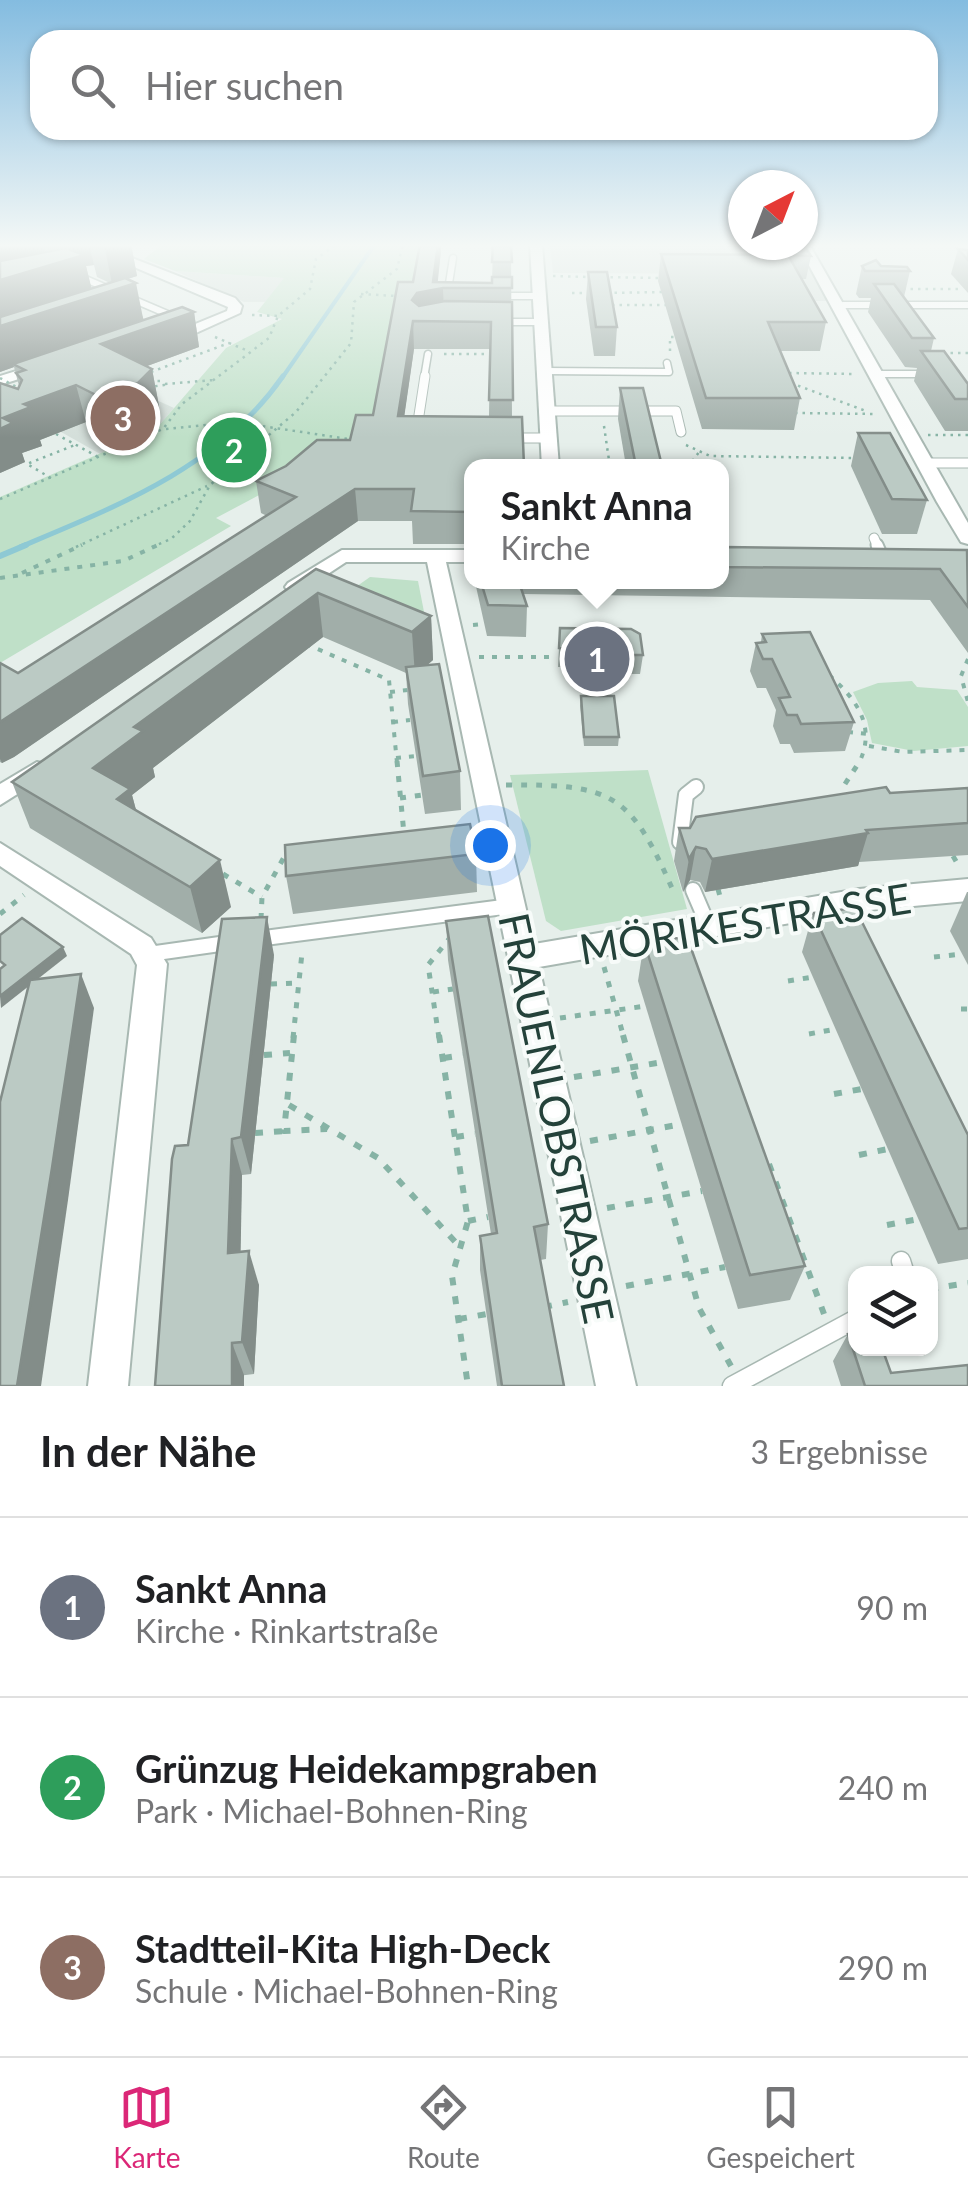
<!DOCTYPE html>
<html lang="de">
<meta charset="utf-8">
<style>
:root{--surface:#fff;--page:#f6f6f6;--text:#202124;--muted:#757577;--line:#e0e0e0;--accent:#db2777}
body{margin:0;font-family:Lato,sans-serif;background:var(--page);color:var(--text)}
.controls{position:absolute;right:30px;bottom:30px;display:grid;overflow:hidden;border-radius:20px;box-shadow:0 2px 8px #0004}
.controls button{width:90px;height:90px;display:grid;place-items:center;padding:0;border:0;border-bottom:2px solid var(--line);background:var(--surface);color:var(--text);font:50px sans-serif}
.compass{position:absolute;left:728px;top:170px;width:90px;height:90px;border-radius:50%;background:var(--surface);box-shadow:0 2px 8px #0004;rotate:42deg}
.you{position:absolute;left:490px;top:845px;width:35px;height:35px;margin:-25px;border:8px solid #fff;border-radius:50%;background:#1a73e8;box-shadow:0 0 0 15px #1a73e833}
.badge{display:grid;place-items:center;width:65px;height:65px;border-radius:50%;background:var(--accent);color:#fff;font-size:32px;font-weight:700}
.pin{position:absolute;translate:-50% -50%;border:5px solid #fff;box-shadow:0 2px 10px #0006}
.popup{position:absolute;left:464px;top:459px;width:265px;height:130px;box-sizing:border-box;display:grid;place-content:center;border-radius:20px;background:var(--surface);filter:drop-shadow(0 2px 8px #0005);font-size:32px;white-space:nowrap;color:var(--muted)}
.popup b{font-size:38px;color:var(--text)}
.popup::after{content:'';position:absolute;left:50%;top:100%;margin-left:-20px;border:20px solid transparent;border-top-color:var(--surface)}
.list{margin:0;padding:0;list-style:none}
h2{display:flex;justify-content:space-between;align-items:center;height:130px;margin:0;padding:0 40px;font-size:42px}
h2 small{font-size:32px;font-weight:400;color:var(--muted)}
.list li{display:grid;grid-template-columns:65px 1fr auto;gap:30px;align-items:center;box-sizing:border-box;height:180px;padding:0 40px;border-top:2px solid var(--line)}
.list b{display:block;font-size:38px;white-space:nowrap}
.list p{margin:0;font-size:32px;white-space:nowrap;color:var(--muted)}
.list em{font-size:32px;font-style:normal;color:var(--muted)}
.icon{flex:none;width:55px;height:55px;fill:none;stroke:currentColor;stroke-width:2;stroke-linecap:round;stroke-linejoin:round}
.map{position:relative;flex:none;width:968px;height:1386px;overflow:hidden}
.search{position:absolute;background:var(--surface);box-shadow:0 2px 8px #0004;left:30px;right:30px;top:30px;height:110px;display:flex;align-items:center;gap:25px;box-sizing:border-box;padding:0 35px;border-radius:30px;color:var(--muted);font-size:38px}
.sheet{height:670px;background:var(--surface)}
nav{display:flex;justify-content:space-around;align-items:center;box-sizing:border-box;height:140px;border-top:2px solid var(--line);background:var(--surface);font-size:28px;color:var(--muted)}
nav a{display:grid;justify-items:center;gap:5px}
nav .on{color:var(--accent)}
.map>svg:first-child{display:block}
.built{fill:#d4dfda}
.green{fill:#bfe0c8}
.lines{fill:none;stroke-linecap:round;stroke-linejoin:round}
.stream-far2{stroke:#8ec9d4;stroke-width:4}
.stream-far1{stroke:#8ec9d4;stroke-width:5}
.stream{stroke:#8ec9d4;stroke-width:6}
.service-far4-casing{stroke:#a8b8b2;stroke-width:9}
.service-far3-casing{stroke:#a8b8b2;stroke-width:11}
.service-far2-casing{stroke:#a8b8b2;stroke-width:15}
.service-far1-casing{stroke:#a8b8b2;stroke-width:18}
.service-casing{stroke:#a8b8b2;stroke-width:21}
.minor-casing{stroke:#a8b8b2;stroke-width:4}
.path-far3{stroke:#86b3a5;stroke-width:2.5;stroke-dasharray:2.5 5;stroke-linecap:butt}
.path-far2{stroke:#86b3a5;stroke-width:4;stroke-dasharray:5 8;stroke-linecap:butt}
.path-far1{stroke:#86b3a5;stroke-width:5;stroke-dasharray:6 9;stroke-linecap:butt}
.path{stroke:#86b3a5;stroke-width:6;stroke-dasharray:8 11;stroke-linecap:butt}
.service-far4{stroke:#fff;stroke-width:6}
.service-far3{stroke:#fff;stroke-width:9}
.service-far2{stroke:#fff;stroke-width:11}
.service-far1{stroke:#fff;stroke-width:14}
.service{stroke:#fff;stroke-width:18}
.minor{fill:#fff;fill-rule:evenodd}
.path-bridge{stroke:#86b3a5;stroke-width:2.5;stroke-dasharray:2.5 5;stroke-linecap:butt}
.wall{fill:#a1aea9;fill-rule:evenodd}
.shaded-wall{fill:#838d89}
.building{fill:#bbcac4;stroke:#838d89;stroke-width:2.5}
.labels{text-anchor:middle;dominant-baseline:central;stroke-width:8;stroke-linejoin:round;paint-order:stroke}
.near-street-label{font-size:42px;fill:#24423a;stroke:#f7fbf9}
</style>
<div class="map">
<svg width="968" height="1386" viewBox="0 0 968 1386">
<rect width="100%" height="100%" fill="#e6efeb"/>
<g class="built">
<path d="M550,244l245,1 34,56h-60l-14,-27 -202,-1z"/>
<path d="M175,271l110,7 -20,24h-21z"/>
<path d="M143,394l31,14 -18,21 -54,26 -48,-27z"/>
</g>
<g class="green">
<path d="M163,244h267l-52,188 -162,86 15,8 -231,137v-166l156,-68 70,-81 56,-29 -25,-7 27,-34 -109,-7 -31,-12z"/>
<path d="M370,577l48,4 14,72 -106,-45z"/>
<path d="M912,681l5,6 40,3 11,17v39l-54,5 -42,-8 -5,-23 -14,-28 25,-9z"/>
<path d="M648,770l39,139 -126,22 -15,-10 -36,-146z"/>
</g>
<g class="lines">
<path class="stream-far2" d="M282,378l93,-134"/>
<path class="stream-far1" d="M20,547c98,-41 201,-81 263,-171"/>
<path class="stream" d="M0,556l26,-11"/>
<g class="service-far4-casing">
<g id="service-far4">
<path d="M76,275l103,44"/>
<path d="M447,296l6,-38"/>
<path d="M499,296h41"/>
<path d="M843,305h125"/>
<path d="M501,322h40"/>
<path d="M545,371l124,1 -2,-9"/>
<path d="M880,374h51"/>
<path d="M424,378l4,-24"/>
</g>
</g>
<g class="service-far3-casing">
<g id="service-far3">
<path d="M548,411h128l5,21"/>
<path d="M417,428l8,-52"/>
<path d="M509,438h40"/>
<path d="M924,463h44"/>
<path d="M874,538l4,9"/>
</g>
</g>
<g class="service-far2-casing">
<path id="service-far2" d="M877,545l7,16"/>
</g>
<g class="service-far1-casing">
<g id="service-far1">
<path d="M680,842l6,-47 10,-8"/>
<path d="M693,890l15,35"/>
<path d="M257,939l254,-33"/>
<path d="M149,954l85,-12"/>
</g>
</g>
<g class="service-casing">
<g id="service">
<path d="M901,1261l4,13"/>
<path d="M732,1386l124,-67"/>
</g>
</g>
<g class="minor-casing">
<g id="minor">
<path d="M80,244h16l139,54 7,8 -2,7 -64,29h-10v-6l61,-25 1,-4z"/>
<path d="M530,244h12l17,223h-17z"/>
<path d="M809,244l159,279v21l-7,-2 -24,-40 -139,-257z"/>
<path d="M42,363l5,1v6l-47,15v-9z"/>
<path d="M342,550h130v12h-26l88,382 325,-55 109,-10v22l-109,10 -320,56 97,419h-40l-169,-824h-81l-44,29h-14l-3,-4 3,-4z"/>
<path d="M37,762l9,2 3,6 -3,6 -46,29v-21z"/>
<path d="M0,843l151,95 16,26 -39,422h-40l49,-421 -6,-11 -131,-88z"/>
</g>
</g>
<g class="path-far3">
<path d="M553,276l36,1"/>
<path d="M603,277l56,1"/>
<path d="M903,289h60"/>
<path d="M572,293h15"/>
<path d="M607,293l55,-1"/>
<path d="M361,294l36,2"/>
<path d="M612,305h56"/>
<path d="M252,315l26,1"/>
<path d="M215,337l33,14"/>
<path d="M670,351v-14h7"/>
<path d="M943,353h25"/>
<path d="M444,354h50"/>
<path d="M151,372l78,-29"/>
<path d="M789,373l65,1"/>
<path d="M150,381h11l3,4 -22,3z"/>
<path d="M791,383l75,28"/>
<path d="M165,384l49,-4"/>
<path d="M795,413l81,1"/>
<path d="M604,426l6,41"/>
<path d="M166,429l69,-7 120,18"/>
<path d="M56,434l44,24"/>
<path d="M928,435h40"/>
<path d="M686,445l24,11 144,2"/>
<path d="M688,467l11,-15"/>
<path d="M51,478l-24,-14 48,-19"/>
<path d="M0,499l163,-70 19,-25 87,-66 9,-22 32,-27 6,-30 21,-15"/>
<path d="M76,547l131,-61"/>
<path d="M152,547l19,-8 19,-18 20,-36 86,-73 55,-69 3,-41 43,-33 6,-25"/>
</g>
<g class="path-far2">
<path d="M22,573l60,-28"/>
<path d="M0,578l123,-17 35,-16"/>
<path d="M473,625l11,-1"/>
<path d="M306,644l83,36 8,83"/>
<path d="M479,657h76"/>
<path d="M968,659l-7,17 7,26"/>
<path d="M829,675c27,24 48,51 30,88"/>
<path d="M390,692l18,-2"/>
<path d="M393,722l17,-2"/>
<path d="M848,732l20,2"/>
<path d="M869,746l34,6 65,-2"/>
<path d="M396,758l20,-2"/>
</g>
<g class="path-far1">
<path d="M397,761l7,73"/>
<path d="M845,784l15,-23"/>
<path d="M506,785c109,-1 125,9 169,110"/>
<path d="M400,798l22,-3"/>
<path d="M953,856l7,12"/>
<path d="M223,874l39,23"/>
<path d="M718,889l3,11"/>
<path d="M0,914l24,-19"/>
<path d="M261,919l1,-22 26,-47"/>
<path d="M934,957l28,-3"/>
<path d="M604,967l20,71"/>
<path d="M788,981l25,-4"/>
<path d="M271,984l26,-1"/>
<path d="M433,992l20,-3"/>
<path d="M961,1009h7"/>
<path d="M560,1018l86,-12"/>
<path d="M809,1034l27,-5"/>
<path d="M293,1038l9,-85"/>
<path d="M439,1038l-11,-73 21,-26"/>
</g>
<g class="path">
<path d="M294,1035l-10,96 43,-2"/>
<path d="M439,1035l29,186 -16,55 16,110"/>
<path d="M623,1035l76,273 32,58"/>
<path d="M264,1055l26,-2"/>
<path d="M444,1058l19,-3"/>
<path d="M574,1077l89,-15"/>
<path d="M834,1094l28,-5"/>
<path d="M289,1105l89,53 82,89"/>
<path d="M255,1133l29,-2"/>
<path d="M456,1137l19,-3"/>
<path d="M590,1141l92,-17"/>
<path d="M859,1155l29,-6"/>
<path d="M769,1164l55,150"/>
<path d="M607,1208l95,-17"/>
<path d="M468,1221l20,-4"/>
<path d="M887,1225l32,-6"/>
<path d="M626,1286l99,-19"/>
<path d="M930,1289l38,-6"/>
<path d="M544,1307l24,-5"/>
<path d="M459,1319l28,-5"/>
</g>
<use href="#service-far4" class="service-far4"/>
<use href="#service-far3" class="service-far3"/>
<use href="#service-far2" class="service-far2"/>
<use href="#service-far1" class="service-far1"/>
<use href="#service" class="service"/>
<use href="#minor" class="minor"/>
<path class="path-bridge" d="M0,378l22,12"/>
</g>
<g class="wall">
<path d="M0,244h131l6,32 -10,3 17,41 50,-8 5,35 -52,19 5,3 7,37 -13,15 -37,14 -23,-13 -46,18 2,6 -20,7 3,9 -25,11 19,-87 -5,-19 -14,5zM94,265l3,12 13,6 -19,5 -5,-22z"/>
<path d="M493,244h18l1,173 -40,49v78h-59l-1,-23h-54l-344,236 -12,6 -2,-1v-99l18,10 249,-157 -6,-3 -5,-32 94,-41 23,-25 40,-133 28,-31 -4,31 55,1zM414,349h76l-1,67h-85z"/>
<path d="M752,245h51l8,11 -5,23h-5l25,43 -6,29h-40l20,47 -6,32 -92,-1 -44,-148 3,-27 97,1z"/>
<path d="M958,249l10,1v43l-17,-19z"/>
<path d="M862,266h19l29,5 -6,26 30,41 -3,13 37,33v47h-23l-31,-50 3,-13 -12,-1 -37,-55 3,-14h-12l-3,-4z"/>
<path d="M588,272l29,55 -2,29h-21l-8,-57z"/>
<path d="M620,388l42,78h-36l-8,-47z"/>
<path d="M858,433l69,67 -10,34h-35l-31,-68z"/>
<path d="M722,547l246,4v102l-38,-53 -407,-6 4,12 -1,31 -39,-1 -12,-54h247z"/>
<path d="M316,569l115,47 2,44 -6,5 33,106 1,39 -36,4 -17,-110 -2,-31 -83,-36 -170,131 2,9 -23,18 4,15 95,97 -29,26 -172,-105 -18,-46z"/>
<path d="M560,628l83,27 -3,19h-30l-1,-6 -51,-1z"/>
<path d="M762,634l92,88 -9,29 -51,2 -4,-9h-10l-7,-18 3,-16 -10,-22h-9l-7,-17 6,-28 5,-1z"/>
<path d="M581,696l38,41 -1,9h-34l-4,-40z"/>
<path d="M968,788v67l-109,7 -1,4 -153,26 -5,-10 -10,-2 -7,12 -9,-31 5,-33h11l200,-35z"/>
<path d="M476,854l1,38 -184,22 -7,-38z"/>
<path d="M967,892h1v73l-18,-34z"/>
<path d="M813,913l155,222v124l-30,5 -136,-312z"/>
<path d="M446,921l102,303 -2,35 -6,1 24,126h-67l-17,-116v-34l11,-2 -43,-274z"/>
<path d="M644,942l161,324 -15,34 -52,9 -100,-328z"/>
<path d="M274,955l-23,219 -9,1 -2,77 19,33 -5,89 -99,12 33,-241z"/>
<path d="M848,1334l43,39 77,13h-127l-8,-25z"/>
</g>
<g class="shaded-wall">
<path d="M17,244h26l6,22 22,-7 -3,-15h21l5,21 -8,1 6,24 -92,29v-71z"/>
<path d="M122,244h9l6,32 -25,8 -7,-35z"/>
<path d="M438,244h3v7l-4,38 6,-1 1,26 -31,7 -1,-21 5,-7 16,-11z"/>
<path d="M136,283l8,40 -131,41 1,3 -14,5v-46z"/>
<path d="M194,312l5,35 -90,33 -8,-36z"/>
<path d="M413,321l1,28 -14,97 -2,-30z"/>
<path d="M152,369l7,37 -13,15 -37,14 -9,-38z"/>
<path d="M76,385l10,37 -46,18 2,6 -20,7 3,9 -25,11v-44l3,-11 21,-14z"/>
<path d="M355,489l3,32 -344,236 -12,6 -2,-4v-37z"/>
<path d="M318,593l5,44 -170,131 2,9 -23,18 11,41 -50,-68 41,-41z"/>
<path d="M431,616l2,44 -18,16 -3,-44z"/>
<path d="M868,833l-10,33 -153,26 7,-33z"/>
<path d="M696,847l-6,33 -7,12 6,-33z"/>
<path d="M220,860l11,47 -29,26 -12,-46z"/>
<path d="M267,917l7,38 -23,219 -10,-37z"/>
<path d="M63,947l4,9 -66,52 -1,-12z"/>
<path d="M81,974l13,34 -26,192 -27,186h-24z"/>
<path d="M232,1139l10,36 -2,113 -12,-35z"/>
<path d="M249,1251l10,34 -5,89 -12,-32z"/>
<path d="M232,1343l12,32v11h-12z"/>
</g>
<g class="building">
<path d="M92,244h30l-17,5z"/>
<path d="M420,244h18l-5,38 59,1v-6h20v11h-69l-26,5 -5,7 7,6 26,-5 67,1 1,98h-24l2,-78 -78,-1 -15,95 124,1 2,49h-52v46l-61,-1 3,-22h-59l-355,233v-59l18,10 278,-176 -40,-16 30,-15 31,-26h33l6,-25h17l25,-133h15z"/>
<path d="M493,244h18l1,18h-20z"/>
<path d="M803,244l8,12 -36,-1 -6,-10z"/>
<path d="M66,248l18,7 -84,25v-19z"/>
<path d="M958,249l10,1v10z"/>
<path d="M661,254l127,1 38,67h-58l32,76h-94z"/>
<path d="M876,260l5,6 26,1 3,4h-45l-3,-5z"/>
<path d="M588,272h19l10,55h-21z"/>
<path d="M125,278l11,5 -136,43v-9z"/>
<path d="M874,284h20l40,54h-22z"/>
<path d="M182,307l12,5 -93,32 51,25 -14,14 -38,14 -24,-12 -52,19 7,3 -28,11 10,5 -13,6v-46l18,6 4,-9 -6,-7 9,-3 -12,-6z"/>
<path d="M921,351h23l24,33v15h-13z"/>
<path d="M620,388h23l19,78h-26z"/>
<path d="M858,433h32l37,67 -35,-1z"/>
<path d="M722,547l245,3 1,57 -28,-38 -218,-2z"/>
<path d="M316,569l115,47 -19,16 -94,-39 -184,134 9,4 -50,37 37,21 -13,10 103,61 -30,27 -178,-105z"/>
<path d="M481,582h38l8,24 -39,-1z"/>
<path d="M560,628l71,1 9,5 3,21h-31l-1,-6 -52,-1z"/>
<path d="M810,632l44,90 -53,2 -4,-9h-10l-8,-17 11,-1 -18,-38h-9l-7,-16 10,-1 -4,-8z"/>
<path d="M439,664l21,107 -37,5 -17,-109z"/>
<path d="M581,696h33l5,41h-35z"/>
<path d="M886,787l4,6 78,-5v35l-102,7 2,3 -156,26 -6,-10 -10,-2 -7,12 -10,-31h11l6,-11z"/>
<path d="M470,824l6,30 -190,22 -1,-31z"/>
<path d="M855,908l113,227v93l-9,1 -146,-316z"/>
<path d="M488,916l60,308 -14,3 30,159h-62l-22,-150 17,-3 -51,-312z"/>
<path d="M267,917l-26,220 -9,2 -4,114 21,-2 -7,91 -10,1v43h-77l17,-227 3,-13 13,-1 34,-226z"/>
<path d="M22,918l41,29 -63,49v-27l5,-4 -5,-4v-26z"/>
<path d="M687,937l118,329 -55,9 -106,-333z"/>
<path d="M81,974l-29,194 -35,218h-17v-284l30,-122z"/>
<path d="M856,1333v15h26l9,25 77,-8v21h-103l-17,-52z"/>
</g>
<linearGradient id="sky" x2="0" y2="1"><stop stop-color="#84bce0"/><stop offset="0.56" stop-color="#f4f8f6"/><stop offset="1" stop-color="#f4f8f6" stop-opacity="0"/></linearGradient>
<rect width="968" height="438" fill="url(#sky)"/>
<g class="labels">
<g class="near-street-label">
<text transform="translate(745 923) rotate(-9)">MÖRIKESTRASSE</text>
<text transform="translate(557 1118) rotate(78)">FRAUENLOBSTRASSE</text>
</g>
</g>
</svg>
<div class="controls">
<button><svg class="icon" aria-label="layers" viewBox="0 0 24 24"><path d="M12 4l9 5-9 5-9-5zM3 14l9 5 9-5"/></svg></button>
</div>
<svg class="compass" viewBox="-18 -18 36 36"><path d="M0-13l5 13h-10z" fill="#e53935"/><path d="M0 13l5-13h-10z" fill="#757577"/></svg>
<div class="you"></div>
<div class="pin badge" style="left:597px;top:659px;background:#6b7280">1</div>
<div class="popup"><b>Sankt Anna</b>Kirche</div>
<div class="pin badge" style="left:234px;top:450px;background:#2e9e5b">2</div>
<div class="pin badge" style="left:123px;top:418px;background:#8d6e63">3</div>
<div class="search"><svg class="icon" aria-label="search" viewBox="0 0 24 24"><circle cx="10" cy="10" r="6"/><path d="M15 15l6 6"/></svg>Hier suchen</div>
</div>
<section class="sheet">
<h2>In der Nähe<small>3 Ergebnisse</small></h2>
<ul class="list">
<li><span class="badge" style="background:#6b7280">1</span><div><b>Sankt Anna</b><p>Kirche · Rinkartstraße</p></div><em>90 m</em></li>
<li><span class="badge" style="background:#2e9e5b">2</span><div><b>Grünzug Heidekampgraben</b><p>Park · Michael-Bohnen-Ring</p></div><em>240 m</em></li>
<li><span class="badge" style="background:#8d6e63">3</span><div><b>Stadtteil-Kita High-Deck</b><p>Schule · Michael-Bohnen-Ring</p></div><em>290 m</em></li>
</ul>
</section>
<nav>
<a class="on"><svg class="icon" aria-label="map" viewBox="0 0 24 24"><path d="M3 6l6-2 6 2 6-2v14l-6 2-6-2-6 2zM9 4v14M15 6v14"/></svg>Karte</a>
<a><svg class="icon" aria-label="directions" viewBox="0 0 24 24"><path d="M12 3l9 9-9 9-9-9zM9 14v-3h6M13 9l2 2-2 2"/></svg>Route</a>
<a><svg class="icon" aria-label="saved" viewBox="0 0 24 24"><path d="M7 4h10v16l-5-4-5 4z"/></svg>Gespeichert</a>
</nav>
